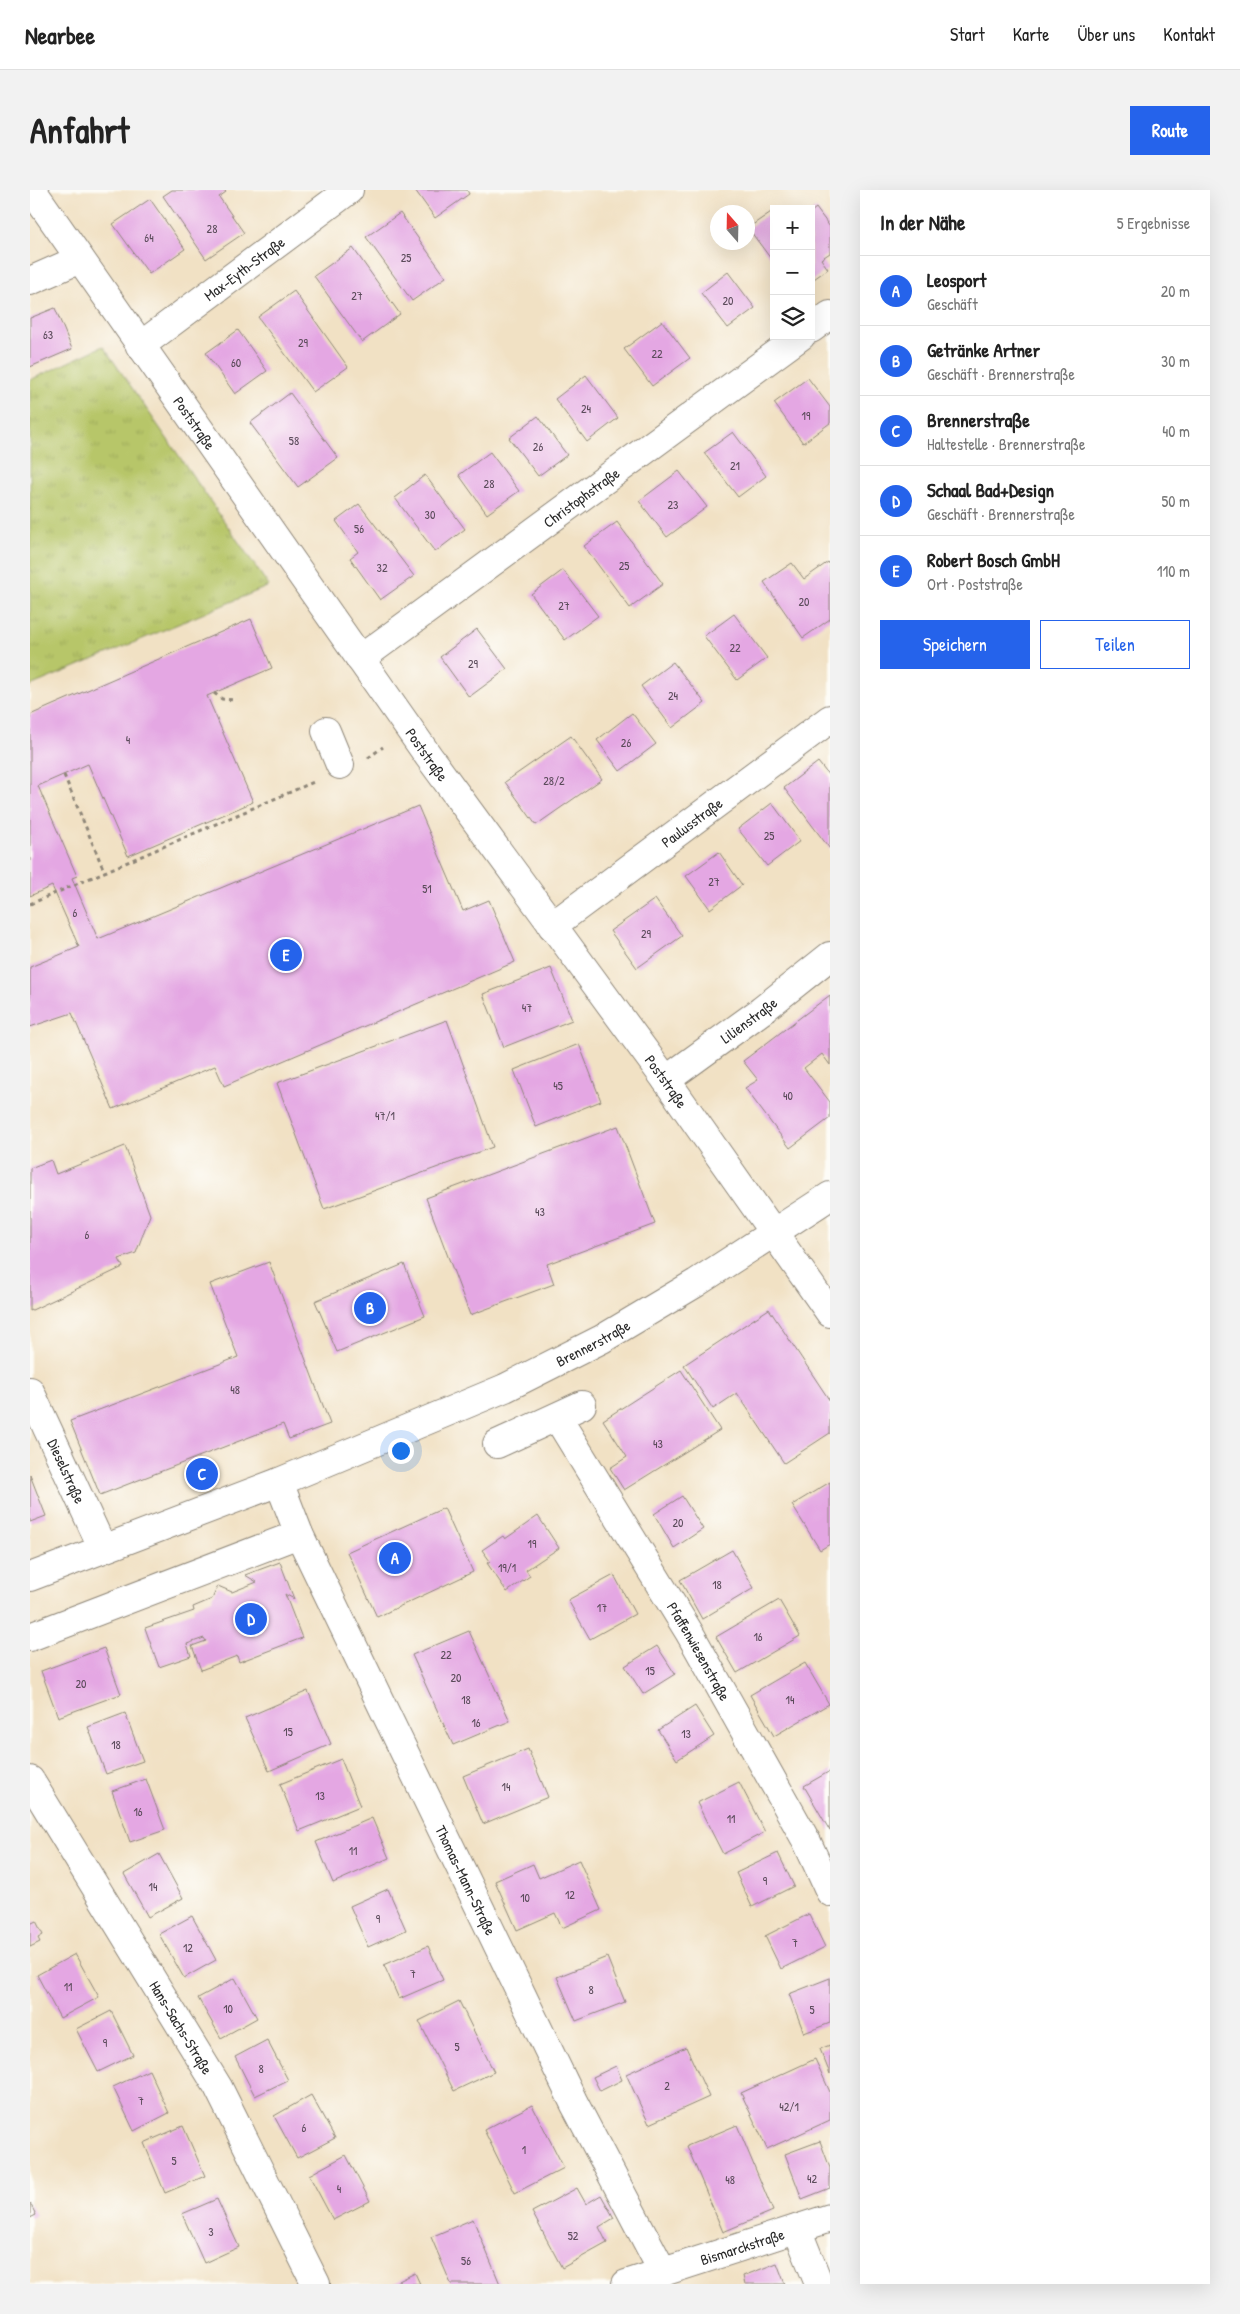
<!DOCTYPE html>
<html lang="de">
<meta charset="utf-8">
<style>
:root{--surface:#fff;--page:#f2f2f2;--text:#222;--muted:#767676;--line:#e0e0e0;--accent:#2563eb}
body{margin:0;font-family:"Patrick Hand",sans-serif;background:var(--page);color:var(--text)}
.controls{position:absolute;right:15px;top:15px;display:grid;overflow:hidden;border-radius:0px;box-shadow:0 5px 20px #0002}
.controls button{width:45px;height:45px;display:grid;place-items:center;padding:0;border:0;border-bottom:1px solid var(--line);background:var(--surface);color:var(--text);font:25px sans-serif}
.compass{position:absolute;left:680px;top:15px;width:45px;height:45px;border-radius:50%;background:var(--surface);box-shadow:0 5px 20px #0002;rotate:340deg}
.you{position:absolute;left:370px;top:1260px;width:18px;height:18px;margin:-12px;border:4px solid #fff;border-radius:50%;background:#1a73e8;box-shadow:0 0 0 8px #1a73e833}
.badge{display:grid;place-items:center;width:32px;height:32px;border-radius:50%;background:var(--accent);color:#fff;font-size:16px;font-weight:700}
.pin{position:absolute;translate:-50% -50%;border:2px solid #fff;box-shadow:0 1px 5px #0006}
.list{margin:0;padding:0;list-style:none}
h2{display:flex;justify-content:space-between;align-items:center;height:65px;margin:0;padding:0 20px;font-size:21px}
h2 small{font-size:16px;font-weight:400;color:var(--muted)}
.list li{display:grid;grid-template-columns:32px 1fr auto;gap:15px;align-items:center;box-sizing:border-box;height:70px;padding:0 20px;border-top:1px solid var(--line)}
.list b{display:block;font-size:19px;white-space:nowrap}
.list p{margin:0;font-size:16px;white-space:nowrap;color:var(--muted)}
.list em{font-size:16px;font-style:normal;color:var(--muted)}
.actions{display:flex;gap:10px;padding:15px 20px}
.actions a{flex:1;padding:11px 0;border:1px solid var(--accent);border-radius:0px;text-align:center;font-size:18px;color:var(--accent)}
.actions .main{background:var(--accent);color:#fff}
.icon{flex:none;width:28px;height:28px;fill:none;stroke:currentColor;stroke-width:2;stroke-linecap:round;stroke-linejoin:round}
.map{position:relative;flex:none;width:800px;height:2094px;overflow:hidden;border-radius:0px}
header{display:flex;align-items:center;gap:30px;box-sizing:border-box;height:70px;padding:0 25px;background:var(--surface);border-bottom:1px solid var(--line)}
header strong{font-size:24px}
nav{display:flex;gap:28px;margin-inline-start:auto;font-size:18px}
.intro{display:flex;align-items:center;justify-content:space-between;box-sizing:border-box;height:120px;padding:0 30px}
h1{margin:0;font-size:35px}
.button{padding:12px 22px;border-radius:0px;background:var(--accent);color:#fff;font-size:18px;font-weight:700}
main{display:flex;gap:30px;padding:0 30px}
aside{flex:1;background:var(--surface);border-radius:0px;box-shadow:0 5px 20px #0002}
.map>svg:first-child{display:block}
.grass{fill:url(#grass-tufts);stroke:#71784a}
.building{fill:#e4a7e3}
.lines{fill:none;stroke-linecap:round;stroke-linejoin:round}
.minor-casing{stroke:#8e8678;stroke-width:30}
.major-casing{stroke:#8e8678;stroke-width:30}
.path{stroke:#8e8678;stroke-width:3;stroke-dasharray:4 4;stroke-linecap:butt}
.minor{stroke:#fff;stroke-width:28}
.major{stroke:#fff;stroke-width:28}
.labels{text-anchor:middle;dominant-baseline:central;stroke-width:4.5;stroke-linejoin:round;paint-order:stroke}
.number-label{font-size:12px;fill:#594a59}
.street-label{font-size:15px;fill:#2b2b2b;stroke:#fdfcf7}
</style>
<header>
<strong>Nearbee</strong>
<nav><a>Start</a><a>Karte</a><a>Über uns</a><a>Kontakt</a></nav>
</header>
<div class="intro"><h1>Anfahrt</h1><a class="button">Route</a></div>
<main>
<div class="map">
<svg width="800" height="2094" viewBox="0 0 800 2094">
<defs>
<pattern id="grass-tufts" width="24" height="20" patternUnits="userSpaceOnUse" patternTransform="scale(1.25)"><rect width="24" height="20" fill="#b7c669"/><path d="M3 7l-1-3M5 7V3M7 7l1-3M15 17l-1-3M17 17v-4M19 17l1-3" fill="none" stroke="#9eaa5b"/></pattern>
</defs>
<rect width="100%" height="100%" fill="#fdfcf7"/>
<filter id="ink" filterUnits="userSpaceOnUse"><feTurbulence type="fractalNoise" baseFrequency=".02" numOctaves="2"/><feDisplacementMap in="SourceGraphic" scale="10" xChannelSelector="R" yChannelSelector="G"/><feConvolveMatrix kernelMatrix="1 2 1 2 8 2 1 2 1" color-interpolation-filters="sRGB"/></filter>
<filter id="wash" filterUnits="userSpaceOnUse"><feTurbulence type="fractalNoise" baseFrequency=".0096" numOctaves="4" result="noise"/><feDisplacementMap in="SourceGraphic" scale="20" xChannelSelector="R" yChannelSelector="G"/><feGaussianBlur stdDeviation="1.12" result="paint"/><feColorMatrix in="noise" values="0 0 0 0 0 0 0 0 0 0 0 0 0 0 0 0 0 1.4 0 .05"/><feComposite in="paint" operator="in"/></filter>
<g filter="url(#wash)">
<rect width="100%" height="100%" fill="#f1e1c4"/>
<path class="grass" d="M73,156l166,240 -239,100v-306z"/>
<g id="blocks">
<g class="building">
<path d="M142,0h52l2,2 -7,5 25,36 -38,26 -43,-63z"/>
<path d="M385,0h52l2,4 -34,24z"/>
<path d="M120,9l35,50 -36,25 -36,-50z"/>
<path d="M786,18l14,19v26l-9,6 7,10 -17,12v-69z"/>
<path d="M744,20v53l-26,-35z"/>
<path d="M370,23l46,64 -34,24 -46,-64z"/>
<path d="M323,58l47,66 -38,28 -48,-66z"/>
<path d="M698,82l27,36 -27,20 -27,-35z"/>
<path d="M264,101l54,76 -35,25 -55,-75z"/>
<path d="M25,118l17,41 -42,18v-49z"/>
<path d="M632,131l28,37 -38,28 -28,-37z"/>
<path d="M208,140l29,41 -32,23 -29,-41z"/>
<path d="M556,185l32,43 -31,24 -32,-43z"/>
<path d="M778,188l22,29v16l-27,20 -29,-40z"/>
<path d="M260,203l48,65 -40,29 -48,-64z"/>
<path d="M508,226l29,39 -29,21 -29,-38z"/>
<path d="M703,242l33,44 -28,21 -34,-44z"/>
<path d="M460,262l29,39 -32,23 -28,-39z"/>
<path d="M649,281l28,36 -40,30 -28,-36z"/>
<path d="M395,285l40,54 -30,23 -40,-54z"/>
<path d="M329,314l55,72 -34,24 -30,-42 8,-6 -22,-31z"/>
<path d="M587,332l46,62 -33,24 -46,-62z"/>
<path d="M798,372l2,3v54l-27,19 -39,-56 28,-19 12,16z"/>
<path d="M533,380l35,46 -33,24 -34,-46z"/>
<path d="M704,424l33,44 -30,22 -33,-44z"/>
<path d="M221,429l21,49 -65,28 46,106 -125,54 -40,-92 -50,22 39,90 -5,2 26,61 320,-133 45,105 26,-11 26,62 -291,124 -9,-20 -102,43 -41,-96 -42,14v-60l49,-20 -27,-61 -22,10v-181z"/>
<path d="M447,439l30,40 -38,28 -29,-40z"/>
<path d="M643,472l32,41 -33,25 -31,-42z"/>
<path d="M602,523l24,31 -36,27 -23,-31z"/>
<path d="M541,546l31,43 -66,46 -31,-43z"/>
<path d="M788,572l12,15v72l-46,-61z"/>
<path d="M742,613l28,38 -33,25 -29,-37z"/>
<path d="M689,662l23,33 -32,24 -24,-33z"/>
<path d="M625,709l27,37 -45,32 -27,-37z"/>
<path d="M521,778l21,52 -68,27 -21,-53z"/>
<path d="M800,805v70l-8,-11 -18,14 26,34v16l-40,30 -45,-60 13,-8 -15,-19z"/>
<path d="M417,830l46,127 -169,62 -47,-126z"/>
<path d="M549,854l22,57 -65,26 -22,-57z"/>
<path d="M588,936l37,98 -108,40 7,20 -84,31 -44,-117z"/>
<path d="M95,956l25,69 -14,38 -17,6 4,8 -93,44v-143l21,-8 5,14z"/>
<path d="M239,1072l61,162 -41,15 -6,-15 -183,71 -30,-74 168,-64 -28,-73z"/>
<path d="M374,1074l21,52 -88,36 -22,-51z"/>
<path d="M739,1119l61,92v32l-46,30 -47,-70 -24,16 -29,-44z"/>
<path d="M651,1180l39,60 -96,60 -14,-22 17,-11 -24,-37z"/>
<path d="M0,1285l16,41 -16,6z"/>
<path d="M800,1292v62l-10,6 -28,-45z"/>
<path d="M652,1306l21,33 -29,19 -20,-34z"/>
<path d="M414,1318l29,64 -96,45 -30,-65z"/>
<path d="M508,1326l21,32 -33,22 4,6 -23,16 -20,-29 3,-2 -8,-11 21,-14 2,3z"/>
<path d="M702,1360l22,38 -52,31 -22,-39z"/>
<path d="M250,1372l14,37 -9,-5 17,44 -63,24 -2,-6 -36,14 -9,-24 14,-5 -2,-3 -17,6 4,12 -32,11 -14,-39 49,-17 -1,-4 19,-8 6,-13 14,6 25,-10 -12,-7z"/>
<path d="M584,1385l21,39 -45,25 -22,-39z"/>
<path d="M749,1410l21,36 -63,37 -21,-36z"/>
<path d="M439,1441l41,90 -57,24 -41,-90z"/>
<path d="M627,1456l18,28 -32,20 -18,-28z"/>
<path d="M74,1458l17,46 -63,23 -17,-46z"/>
<path d="M775,1473l24,41 -55,32 -24,-41z"/>
<path d="M278,1501l23,53 -62,27 -24,-53z"/>
<path d="M665,1516l19,30 -37,24 -19,-30z"/>
<path d="M95,1523l18,48 -37,13 -18,-47z"/>
<path d="M498,1559l20,48 -65,27 -20,-48z"/>
<path d="M311,1569l19,47 -61,25 -19,-47z"/>
<path d="M800,1581v60l-26,-45z"/>
<path d="M116,1589l19,51 -35,12 -18,-51z"/>
<path d="M709,1592l26,50 -42,22 -26,-51z"/>
<path d="M342,1628l17,40 -56,25 -17,-41z"/>
<path d="M748,1663l16,33 -42,21 -16,-34z"/>
<path d="M129,1664l24,44 -35,19 -24,-43z"/>
<path d="M549,1670l22,50 -39,18 -7,-15 -38,17 -22,-49 38,-17 6,14z"/>
<path d="M358,1699l18,41 -38,17 -18,-41z"/>
<path d="M779,1724l16,33 -44,22 -16,-33z"/>
<path d="M162,1726l24,44 -32,18 -25,-44z"/>
<path d="M6,1731l7,14 -5,3 2,4 -10,5v-23z"/>
<path d="M398,1756l15,34 -44,19 -15,-34z"/>
<path d="M45,1764l24,43 -39,21 -23,-43z"/>
<path d="M577,1767l18,45 -49,19 -19,-44z"/>
<path d="M205,1788l22,40 -36,20 -23,-40z"/>
<path d="M800,1788v45l-26,10 -15,-39z"/>
<path d="M429,1811l35,71 -40,19 -35,-70z"/>
<path d="M81,1821l22,44 -35,17 -22,-43z"/>
<path d="M237,1850l21,40 -33,16 -20,-39z"/>
<path d="M800,1855v29l-10,-25z"/>
<path d="M656,1857l23,50 -60,27 -23,-50z"/>
<path d="M785,1869l15,33v28l-63,29 -26,-56z"/>
<path d="M586,1876l6,14 -22,11 -7,-14z"/>
<path d="M119,1880l20,43 -35,18 -21,-44z"/>
<path d="M281,1905l24,43 -38,20 -23,-42z"/>
<path d="M502,1915l32,63 -49,25 -31,-63z"/>
<path d="M707,1935l36,86 -50,21 -36,-86z"/>
<path d="M153,1936l22,50 -40,17 -21,-50z"/>
<path d="M790,1951l10,27v20l-28,11 -17,-45z"/>
<path d="M316,1965l24,46 -37,19 -24,-45z"/>
<path d="M547,1998l9,16 15,-9 13,23 -15,9 8,16 -45,25 -30,-56z"/>
<path d="M187,2009l22,48 -35,16 -22,-49z"/>
<path d="M0,2013l6,12 -6,3z"/>
<path d="M443,2029l27,65h-49l-20,-47z"/>
<path d="M747,2073l8,21h-40l-2,-8z"/>
<path d="M385,2083l5,11h-27z"/>
</g>
</g>
</g>
<g filter="url(#ink)">
<use href="#blocks" fill-opacity="0" stroke="#8e8678" stroke-width="1"/>
<g class="lines">
<g class="minor-casing">
<g id="minor">
<path id="s1" d="M2,0l397,567 237,323 164,233"/>
<path d="M0,91l50,-22"/>
<path d="M781,139l19,-14"/>
<path id="s2" d="M110,156l209,-156"/>
<path id="s3" d="M330,469l441,-323"/>
<path d="M296,541l14,34"/>
<path id="s4" d="M522,736l278,-207"/>
<path id="s5" d="M636,890l95,-69 69,-55"/>
<path id="s6" d="M0,1201l73,158"/>
<path id="s7" d="M527,1227l132,215 118,210 23,50"/>
<path d="M467,1254l85,-39"/>
<path id="s8" d="M249,1292l20,52 275,569 89,169"/>
<path d="M0,1447l269,-103"/>
<path id="s9" d="M0,1590l188,307 98,197"/>
<path d="M767,2039l22,55"/>
<path id="s10" d="M596,2094l204,-66"/>
</g>
</g>
<g class="major-casing">
<g id="major">
<path id="s11" d="M0,1387l249,-95 226,-94 97,-49 94,-56 134,-87"/>
</g>
</g>
<g class="path">
<path d="M184,503l8,6 14,1"/>
<path d="M338,568l15,-11"/>
<path d="M34,585l41,98"/>
<path d="M0,714l286,-123"/>
</g>
<use href="#minor" class="minor"/>
<use href="#major" class="major"/>
</g>
</g>
<g class="labels">
<g class="number-label">
<text x="182" y="38">28</text>
<text x="119" y="47">64</text>
<text x="376" y="67">25</text>
<text x="327" y="105">27</text>
<text x="698" y="110">20</text>
<text x="18" y="144">63</text>
<text x="273" y="152">29</text>
<text x="627" y="163">22</text>
<text x="206" y="172">60</text>
<text x="556" y="218">24</text>
<text x="776" y="225">19</text>
<text x="264" y="250">58</text>
<text x="508" y="256">26</text>
<text x="705" y="275">21</text>
<text x="459" y="293">28</text>
<text x="643" y="314">23</text>
<text x="400" y="324">30</text>
<text x="329" y="338">56</text>
<text x="594" y="375">25</text>
<text x="352" y="377">32</text>
<text x="774" y="411">20</text>
<text x="534" y="415">27</text>
<text x="705" y="457">22</text>
<text x="443" y="473">29</text>
<text x="643" y="505">24</text>
<text x="98" y="549">4</text>
<text x="596" y="552">26</text>
<text x="524" y="590">28/2</text>
<text x="739" y="645">25</text>
<text x="684" y="691">27</text>
<text x="397" y="698">51</text>
<text x="45" y="722">6</text>
<text x="616" y="743">29</text>
<text x="497" y="817">47</text>
<text x="528" y="895">45</text>
<text x="758" y="905">40</text>
<text x="355" y="925">47/1</text>
<text x="510" y="1021">43</text>
<text x="57" y="1044">6</text>
<text x="205" y="1199">48</text>
<text x="628" y="1253">43</text>
<text x="648" y="1332">20</text>
<text x="502" y="1353">19</text>
<text x="477" y="1377">19/1</text>
<text x="687" y="1394">18</text>
<text x="572" y="1417">17</text>
<text x="728" y="1446">16</text>
<text x="416" y="1464">22</text>
<text x="620" y="1480">15</text>
<text x="426" y="1487">20</text>
<text x="51" y="1493">20</text>
<text x="436" y="1509">18</text>
<text x="760" y="1509">14</text>
<text x="446" y="1532">16</text>
<text x="258" y="1541">15</text>
<text x="656" y="1543">13</text>
<text x="86" y="1554">18</text>
<text x="476" y="1596">14</text>
<text x="290" y="1605">13</text>
<text x="108" y="1621">16</text>
<text x="701" y="1628">11</text>
<text x="323" y="1660">11</text>
<text x="735" y="1690">9</text>
<text x="123" y="1696">14</text>
<text x="540" y="1704">12</text>
<text x="495" y="1707">10</text>
<text x="348" y="1728">9</text>
<text x="765" y="1752">7</text>
<text x="158" y="1757">12</text>
<text x="383" y="1783">7</text>
<text x="38" y="1796">11</text>
<text x="561" y="1799">8</text>
<text x="198" y="1818">10</text>
<text x="782" y="1819">5</text>
<text x="75" y="1852">9</text>
<text x="427" y="1856">5</text>
<text x="231" y="1878">8</text>
<text x="637" y="1895">2</text>
<text x="111" y="1910">7</text>
<text x="759" y="1916">42/1</text>
<text x="274" y="1937">6</text>
<text x="494" y="1959">1</text>
<text x="144" y="1970">5</text>
<text x="782" y="1988">42</text>
<text x="700" y="1989">48</text>
<text x="309" y="1998">4</text>
<text x="181" y="2041">3</text>
<text x="543" y="2045">52</text>
<text x="436" y="2070">56</text>
</g>
<g class="street-label">
<text stroke="none"><textPath href="#s2" startOffset="130">Max-Eyth-Straße</textPath></text>
<text stroke="none"><textPath href="#s1" startOffset="284">Poststraße</textPath></text>
<text stroke="none"><textPath href="#s3" startOffset="274">Christophstraße</textPath></text>
<text stroke="none"><textPath href="#s1" startOffset="689">Poststraße</textPath></text>
<text stroke="none"><textPath href="#s4" startOffset="174">Paulusstraße</textPath></text>
<text stroke="none"><textPath href="#s5" startOffset="102">Lilienstraße</textPath></text>
<text stroke="none"><textPath href="#s1" startOffset="1094">Poststraße</textPath></text>
<text stroke="none"><textPath href="#s11" startOffset="610">Brennerstraße</textPath></text>
<text stroke="none"><textPath href="#s6" startOffset="88">Dieselstraße</textPath></text>
<text stroke="none"><textPath href="#s7" startOffset="274">Pfaffenwiesenstraße</textPath></text>
<text stroke="none"><textPath href="#s8" startOffset="440">Thomas-Mann-Straße</textPath></text>
<text stroke="none"><textPath href="#s9" startOffset="290">Hans-Sachs-Straße</textPath></text>
<text stroke="none"><textPath href="#s10" startOffset="122">Bismarckstraße</textPath></text>
</g>
</g>
</svg>
<div class="controls">
<button>+</button>
<button>−</button>
<button><svg class="icon" aria-label="layers" viewBox="0 0 24 24"><path d="M12 4l9 5-9 5-9-5zM3 14l9 5 9-5"/></svg></button>
</div>
<svg class="compass" viewBox="-18 -18 36 36"><path d="M0-13l5 13h-10z" fill="#e53935"/><path d="M0 13l5-13h-10z" fill="#767676"/></svg>
<div class="you"></div>
<div class="pin badge" style="left:365px;top:1368px">A</div>
<div class="pin badge" style="left:340px;top:1118px">B</div>
<div class="pin badge" style="left:172px;top:1284px">C</div>
<div class="pin badge" style="left:221px;top:1429px">D</div>
<div class="pin badge" style="left:256px;top:765px">E</div>
</div>
<aside>
<h2>In der Nähe<small>5 Ergebnisse</small></h2>
<ul class="list">
<li><span class="badge">A</span><div><b>Leosport</b><p>Geschäft</p></div><em>20 m</em></li>
<li><span class="badge">B</span><div><b>Getränke Artner</b><p>Geschäft · Brennerstraße</p></div><em>30 m</em></li>
<li><span class="badge">C</span><div><b>Brennerstraße</b><p>Haltestelle · Brennerstraße</p></div><em>40 m</em></li>
<li><span class="badge">D</span><div><b>Schaal Bad+Design</b><p>Geschäft · Brennerstraße</p></div><em>50 m</em></li>
<li><span class="badge">E</span><div><b>Robert Bosch GmbH</b><p>Ort · Poststraße</p></div><em>110 m</em></li>
</ul>
<div class="actions"><a class="main">Speichern</a><a>Teilen</a></div>
</aside>
</main>
